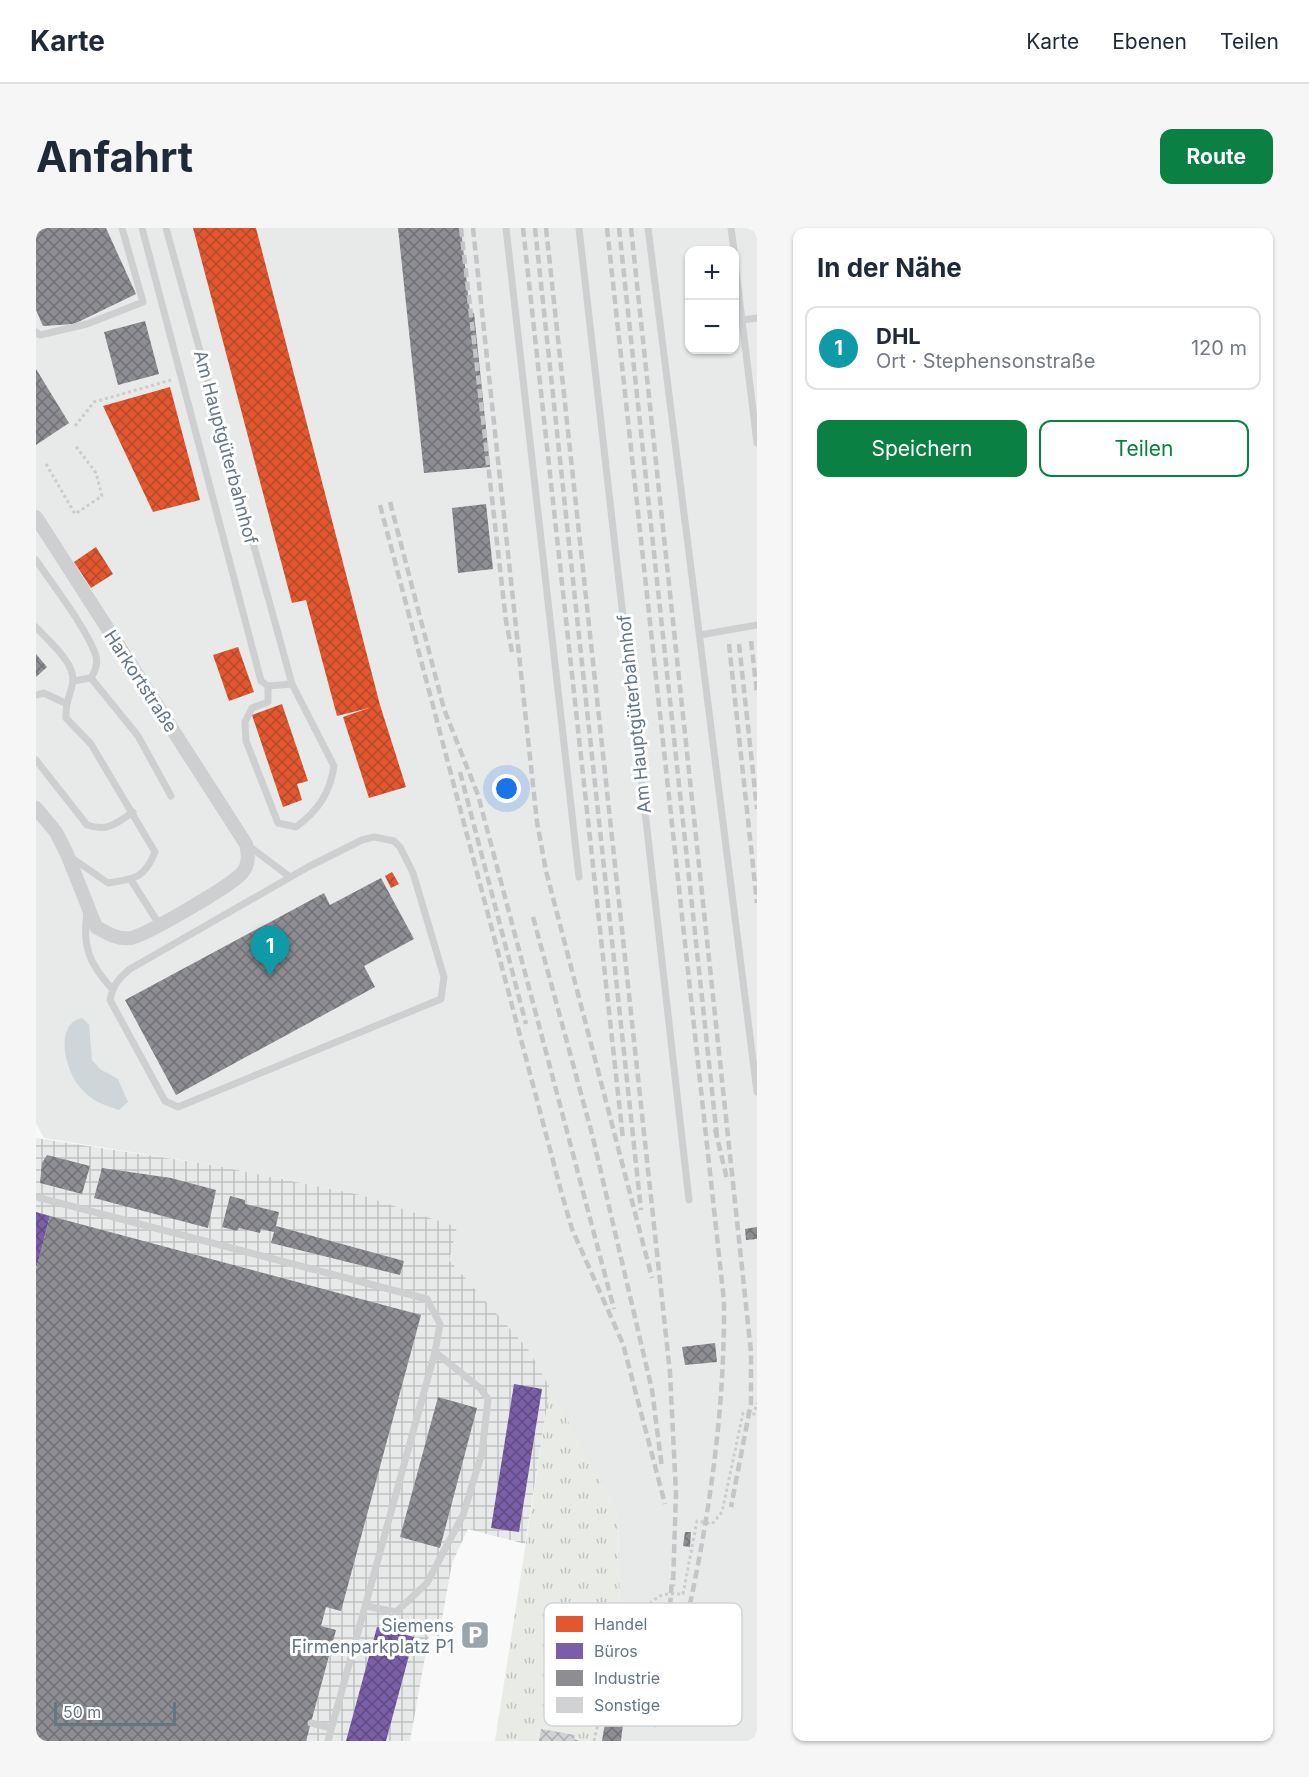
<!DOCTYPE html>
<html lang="de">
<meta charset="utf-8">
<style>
:root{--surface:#fff;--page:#f6f6f7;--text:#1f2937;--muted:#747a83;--line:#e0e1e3;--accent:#0b8043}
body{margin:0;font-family:Inter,sans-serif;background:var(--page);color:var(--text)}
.controls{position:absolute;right:18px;top:18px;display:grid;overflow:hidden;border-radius:12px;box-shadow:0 2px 4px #0004}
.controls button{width:54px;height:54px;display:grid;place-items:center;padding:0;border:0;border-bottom:2px solid var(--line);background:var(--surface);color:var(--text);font:30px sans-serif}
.scale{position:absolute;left:18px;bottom:15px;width:122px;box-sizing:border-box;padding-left:6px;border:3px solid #657683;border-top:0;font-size:16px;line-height:21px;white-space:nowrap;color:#657683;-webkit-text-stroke:4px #fff;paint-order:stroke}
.you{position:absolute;left:471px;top:561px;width:21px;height:21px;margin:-15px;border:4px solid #fff;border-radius:50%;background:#1a73e8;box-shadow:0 0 0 9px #1a73e833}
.badge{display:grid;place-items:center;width:39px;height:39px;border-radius:50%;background:var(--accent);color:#fff;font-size:20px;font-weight:700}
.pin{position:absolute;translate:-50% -50px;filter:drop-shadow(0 2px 3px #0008)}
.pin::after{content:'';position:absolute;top:32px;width:21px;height:18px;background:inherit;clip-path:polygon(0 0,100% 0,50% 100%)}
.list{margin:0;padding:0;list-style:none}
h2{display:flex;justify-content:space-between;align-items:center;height:78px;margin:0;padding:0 24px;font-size:26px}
h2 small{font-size:20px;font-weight:400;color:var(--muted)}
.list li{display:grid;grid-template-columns:39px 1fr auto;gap:18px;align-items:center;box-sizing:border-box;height:84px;margin:0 12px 12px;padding:0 12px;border:2px solid var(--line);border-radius:12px}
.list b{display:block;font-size:22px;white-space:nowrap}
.list p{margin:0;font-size:20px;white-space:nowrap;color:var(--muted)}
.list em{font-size:20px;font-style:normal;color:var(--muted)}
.actions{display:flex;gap:12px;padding:18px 24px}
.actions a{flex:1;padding:14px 0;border:2px solid var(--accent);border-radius:12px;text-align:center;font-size:21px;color:var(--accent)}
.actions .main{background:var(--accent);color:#fff}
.map{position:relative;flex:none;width:721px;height:1513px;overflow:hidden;border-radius:12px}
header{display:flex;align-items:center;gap:36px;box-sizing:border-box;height:84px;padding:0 30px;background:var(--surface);border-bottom:2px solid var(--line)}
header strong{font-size:28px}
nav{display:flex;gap:33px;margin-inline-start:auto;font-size:21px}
.intro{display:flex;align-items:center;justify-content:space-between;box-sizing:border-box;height:144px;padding:0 36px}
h1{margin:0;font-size:42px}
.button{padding:15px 27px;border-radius:12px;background:var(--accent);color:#fff;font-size:21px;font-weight:700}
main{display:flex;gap:36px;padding:0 36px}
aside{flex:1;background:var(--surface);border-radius:12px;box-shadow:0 2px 4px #0004}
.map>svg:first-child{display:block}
.built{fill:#e8e9e9;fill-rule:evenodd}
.industrial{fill:url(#industrial-grid)}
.grass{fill:url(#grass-tufts)}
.water{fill:#ced6d9}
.shops{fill:url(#shops-cross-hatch)}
.offices{fill:url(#offices-cross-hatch)}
.industry{fill:url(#industry-cross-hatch)}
.building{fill:url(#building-cross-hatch)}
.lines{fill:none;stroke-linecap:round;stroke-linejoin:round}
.path{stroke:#cbcccd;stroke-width:3;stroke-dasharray:3 3;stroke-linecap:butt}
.service{stroke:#cecfd0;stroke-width:7}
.minor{stroke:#cecfd0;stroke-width:14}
.rail{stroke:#c3c5c6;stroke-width:4.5;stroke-dasharray:9 4.5;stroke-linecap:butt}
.labels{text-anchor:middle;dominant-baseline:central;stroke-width:6;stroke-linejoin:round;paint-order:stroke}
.street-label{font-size:18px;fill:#657683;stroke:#fff}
.poi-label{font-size:18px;fill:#657683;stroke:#fff;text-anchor:end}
.key{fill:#fff;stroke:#d1d6da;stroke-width:1.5}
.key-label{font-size:16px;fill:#657683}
</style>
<header>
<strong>Karte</strong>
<nav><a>Karte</a><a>Ebenen</a><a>Teilen</a></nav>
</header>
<div class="intro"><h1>Anfahrt</h1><a class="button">Route</a></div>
<main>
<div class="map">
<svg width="721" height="1513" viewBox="0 0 721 1513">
<defs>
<pattern id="industrial-grid" width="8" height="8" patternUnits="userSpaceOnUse" patternTransform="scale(1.5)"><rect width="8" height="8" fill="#e8e9e9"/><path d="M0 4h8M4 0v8" fill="none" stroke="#c0c1c2"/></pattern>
<pattern id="grass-tufts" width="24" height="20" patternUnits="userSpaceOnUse" patternTransform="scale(1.5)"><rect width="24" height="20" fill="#e8ebe6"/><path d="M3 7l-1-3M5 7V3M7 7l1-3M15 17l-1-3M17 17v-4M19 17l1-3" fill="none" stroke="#c0c3c0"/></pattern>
<pattern id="shops-cross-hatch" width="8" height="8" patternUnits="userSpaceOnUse" patternTransform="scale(1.5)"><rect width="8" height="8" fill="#e4572e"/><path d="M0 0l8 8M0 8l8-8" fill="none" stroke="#b24a2c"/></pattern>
<pattern id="offices-cross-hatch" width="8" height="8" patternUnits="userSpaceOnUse" patternTransform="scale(1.5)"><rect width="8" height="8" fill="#7b5ea7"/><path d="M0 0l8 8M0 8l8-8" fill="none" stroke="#5f4c81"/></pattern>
<pattern id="industry-cross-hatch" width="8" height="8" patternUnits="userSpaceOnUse" patternTransform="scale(1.5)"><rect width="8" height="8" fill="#8d8d92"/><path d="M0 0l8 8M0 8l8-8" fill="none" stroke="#717277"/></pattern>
<pattern id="building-cross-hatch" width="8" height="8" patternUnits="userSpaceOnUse" patternTransform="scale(1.5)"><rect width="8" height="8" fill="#d0d2d3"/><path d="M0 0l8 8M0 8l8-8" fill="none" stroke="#acafb1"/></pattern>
</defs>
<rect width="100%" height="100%" fill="#f9f9f9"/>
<path class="built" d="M0,0h721v1513h-159l22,-128 -2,-98 -90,-166 -80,-89 -87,-65 -149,-30 -168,-27 -8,-15zM654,22h44v100h-44z"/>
<path class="industrial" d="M0,910l176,27 149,30 96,32 -8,33 79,89 22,39 -25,156 -57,-15 -16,34 -13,73 -10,-1 -19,106h-374z"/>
<path class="grass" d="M514,1160l68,127 2,98 -22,128h-103z"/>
<path class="water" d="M46,790l7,6 3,36 8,9 18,10 10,23 -9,8c-16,-5 -29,-10 -40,-24 -14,-18 -25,-62 3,-68z"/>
<g class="shops">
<path d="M157,0h63l124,477 26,82 -37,11 -26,-81 26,-9 -32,8 -31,-116 -14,3z"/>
<path d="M134,159l30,113 -47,12 -50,-106z"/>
<path d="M60,319l17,27 -22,14 -17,-26z"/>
<path d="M202,419l16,45 -25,9 -16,-46z"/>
<path d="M246,476l26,77 -11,3 5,16 -19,7 -31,-92z"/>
<path d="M356,644l7,12 -8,4 -6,-12z"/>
</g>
<g class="offices">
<path d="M0,984l14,4 -13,50h-1z"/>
<path d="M478,1156l28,5 -23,143 -28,-4z"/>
<path d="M341,1399l37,10 -28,104h-40z"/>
</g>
<g class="industry">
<path d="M0,0h70l30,66 -62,30 -31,2 -7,-16z"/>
<path d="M362,0h63l9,85h4l16,154 -66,6z"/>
<path d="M109,93l14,53 -41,11 -14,-53z"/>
<path d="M0,141l33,54 -33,22z"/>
<path d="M450,276l7,65 -35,4 -6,-65z"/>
<path d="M0,426l11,13 -11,10z"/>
<path d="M345,650l33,61 -50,27 11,21 -199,108 -51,-95 199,-107 6,12z"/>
<path d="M11,927l43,11 -8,28 -42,-11 2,-20z"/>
<path d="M66,940l69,10 45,12 -8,38 -114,-30z"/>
<path d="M194,968l15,4v4l34,8 -3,14 128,35 -4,14 -129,-32 3,-11 -13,-3 -1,4 -21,-5 -2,3 -15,-4z"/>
<path d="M14,988l371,99 -80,296 -15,-4 -5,19 15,4 -30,111h-270v-472z"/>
<path d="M721,999v12l-11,1 -1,-11z"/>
<path d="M679,1115l2,19 -32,3 -3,-18z"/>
<path d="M402,1169l39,11 -37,140 -40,-11z"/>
<path d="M649,1304h6l-1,15 -7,-1z"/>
<path d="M573,1471l21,3 -3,22h-4l-2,17h-19z"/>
</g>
<path class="building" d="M505,1501l34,6 -1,4 6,2h-41z"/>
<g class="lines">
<g class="path">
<path d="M39,198l19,-24 77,-22"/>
<path d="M10,236l29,50 27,-18 -6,-23 -21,-28"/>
<path d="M599,1396l8,5 -8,72 73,11"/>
<path d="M558,1513c9,-39 29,-125 66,-145 7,-3 16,-2 23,-2l14,-73 15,3 10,-12 21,-99 11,1 3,-11"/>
</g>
<g class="service">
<path d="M106,0l119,453 7,5 24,-2"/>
<path d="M130,0l126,456 42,82c-4,27 -16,45 -38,61l-18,-4 -32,-82 -1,-19 7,-14 16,-6v-16"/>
<path d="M470,0l73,649"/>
<path d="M543,0l110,972"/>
<path d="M612,0l109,864"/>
<path d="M695,0l3,22"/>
<path d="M698,27l23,188"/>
<path d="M707,92l14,-2"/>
<path d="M0,104l4,3 47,-11 56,-22 -21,-74"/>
<path d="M0,332c16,24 52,70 60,96 2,9 -1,15 -5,22l-18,3"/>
<path d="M0,399c12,14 38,34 37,54 -2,14 -8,19 -7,37l25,26 64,108c-10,26 -20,27 -47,31l-36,-25"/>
<path d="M664,407l57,-10"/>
<path d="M55,450l47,58 33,60"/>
<path d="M0,467l8,-2 21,10"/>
<path d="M0,532l51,65c20,7 29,-1 46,-13"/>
<path d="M338,609l20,4 6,6 13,26 31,104 -3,22 -263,108 -13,-6 -55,-101c3,-15 9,-22 20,-31l178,-102 54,-27z"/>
<path d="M213,618l41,31"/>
<path d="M95,652l28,44"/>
<path d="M51,684c-5,35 2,51 25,77"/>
<path d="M0,969l391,102 13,25 -5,28 -107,389"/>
<path d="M330,1378l30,6 31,-29 36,-68 19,-62 6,-54 -8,-11 -45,-36"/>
<path d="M275,1495l20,5"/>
</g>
<path class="minor" d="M0,289l210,327c3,11 3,22 -5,30 -14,14 -93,60 -110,64 -13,2 -24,-5 -35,-11l-29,-73 -11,-22 -20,-24"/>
<g class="rail">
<path d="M425,0l45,393 6,31"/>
<path d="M437,0l64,594 9,49 106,407"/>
<path d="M487,0l100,911"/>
<path d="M499,0l106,982"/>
<path d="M510,0l124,1145 6,120 -3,93"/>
<path d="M571,0l117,1073c1,120 -18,239 -46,356"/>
<path d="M583,0l98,909"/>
<path d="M595,0l120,1124v51l-20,104"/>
<path d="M354,274l54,207 34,86 136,514"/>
<path d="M344,277l181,686 11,38 51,115 42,160"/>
<path d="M715,413l6,52"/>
<path d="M693,416l28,259"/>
<path d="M703,416l18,165"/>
<path d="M424,544l66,252"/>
<path d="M497,689l59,217 60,256 10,78"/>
<path d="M679,901l12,50"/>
<path d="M618,1499l12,-64 6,-84"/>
</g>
</g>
<defs>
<g id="parking-square" transform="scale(1.5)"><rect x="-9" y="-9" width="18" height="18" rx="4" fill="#99a4ac" stroke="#fff"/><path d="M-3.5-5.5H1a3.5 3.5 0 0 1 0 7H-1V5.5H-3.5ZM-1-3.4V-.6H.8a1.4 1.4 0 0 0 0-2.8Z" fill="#fff"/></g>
</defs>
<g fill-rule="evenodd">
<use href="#parking-square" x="439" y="1407"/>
</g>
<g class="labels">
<g class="street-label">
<text transform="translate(190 219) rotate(75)">Am Hauptgüterbahnhof</text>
<text transform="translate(105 453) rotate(57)">Harkortstraße</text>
<text transform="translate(598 486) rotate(-96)">Am Hauptgüterbahnhof</text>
</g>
<g class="poi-label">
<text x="418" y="1397">Siemens<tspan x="418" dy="21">Firmenparkplatz P1</tspan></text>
</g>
</g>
<rect x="508" y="1375" width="198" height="123" rx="9" class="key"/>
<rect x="520" y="1388" width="27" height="16" fill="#e4572e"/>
<rect x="520" y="1415" width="27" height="16" fill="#7b5ea7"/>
<rect x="520" y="1442" width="27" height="16" fill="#8d8d92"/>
<rect x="520" y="1469" width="27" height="16" fill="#d0d2d3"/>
<g class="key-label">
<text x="558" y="1402">Handel</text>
<text x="558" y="1429">Büros</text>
<text x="558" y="1456">Industrie</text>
<text x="558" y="1483">Sonstige</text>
</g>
</svg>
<div class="controls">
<button>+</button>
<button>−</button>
</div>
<div class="scale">50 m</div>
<div class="you"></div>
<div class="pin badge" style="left:234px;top:748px;background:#0f9aa8">1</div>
</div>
<aside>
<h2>In der Nähe<small></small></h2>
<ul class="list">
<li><span class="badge" style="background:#0f9aa8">1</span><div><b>DHL</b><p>Ort · Stephensonstraße</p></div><em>120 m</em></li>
</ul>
<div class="actions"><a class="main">Speichern</a><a>Teilen</a></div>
</aside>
</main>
